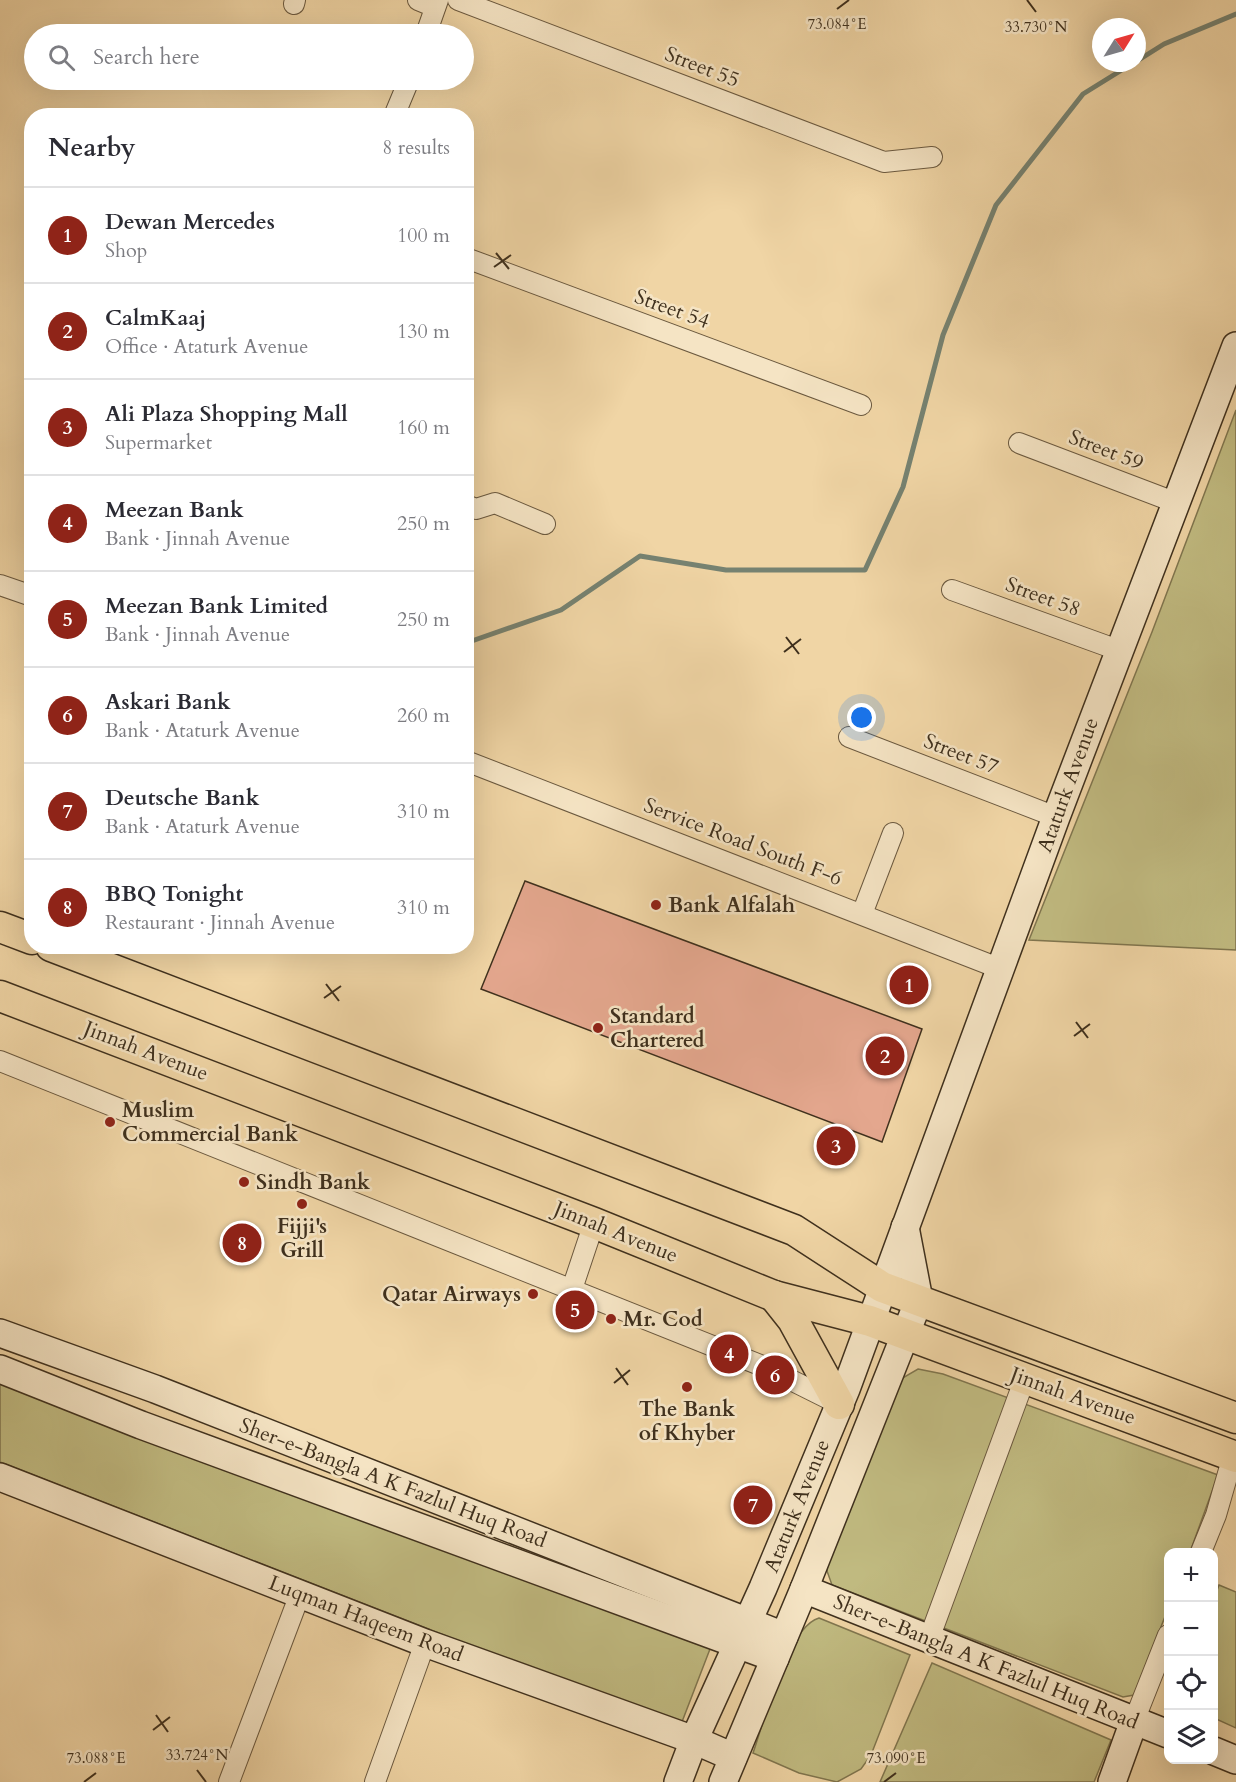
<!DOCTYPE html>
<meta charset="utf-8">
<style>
:root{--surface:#fff;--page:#f7f7f7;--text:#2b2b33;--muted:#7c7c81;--line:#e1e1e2;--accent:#8f2418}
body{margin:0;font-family:Cardo,serif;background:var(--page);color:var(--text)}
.controls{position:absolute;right:18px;bottom:18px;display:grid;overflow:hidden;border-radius:12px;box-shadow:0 6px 24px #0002}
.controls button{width:54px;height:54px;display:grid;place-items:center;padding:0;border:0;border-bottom:2px solid var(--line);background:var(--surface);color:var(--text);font:30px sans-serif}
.compass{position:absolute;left:1092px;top:18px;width:54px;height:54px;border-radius:50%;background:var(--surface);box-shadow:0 6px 24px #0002;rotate:53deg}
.you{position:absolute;left:862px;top:718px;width:21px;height:21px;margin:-15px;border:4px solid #fff;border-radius:50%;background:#1a73e8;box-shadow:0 0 0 9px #1a73e833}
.badge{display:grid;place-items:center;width:39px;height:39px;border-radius:50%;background:var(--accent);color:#fff;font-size:20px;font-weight:700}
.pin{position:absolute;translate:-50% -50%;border:3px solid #fff;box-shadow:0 2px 6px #0006}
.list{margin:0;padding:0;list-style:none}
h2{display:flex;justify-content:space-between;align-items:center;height:78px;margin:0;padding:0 24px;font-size:26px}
h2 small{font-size:20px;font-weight:400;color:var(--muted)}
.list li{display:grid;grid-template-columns:39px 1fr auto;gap:18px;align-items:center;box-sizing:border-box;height:96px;padding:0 24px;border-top:2px solid var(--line)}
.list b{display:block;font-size:22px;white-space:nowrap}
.list p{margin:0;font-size:20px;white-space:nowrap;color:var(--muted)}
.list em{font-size:20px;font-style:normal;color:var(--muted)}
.icon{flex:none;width:33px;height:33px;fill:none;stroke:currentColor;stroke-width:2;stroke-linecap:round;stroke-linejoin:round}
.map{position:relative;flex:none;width:1236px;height:1782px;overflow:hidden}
.search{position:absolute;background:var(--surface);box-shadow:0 6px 24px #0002;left:24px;top:24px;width:450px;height:66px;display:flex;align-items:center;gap:15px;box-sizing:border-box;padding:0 21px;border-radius:33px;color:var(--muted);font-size:22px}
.panel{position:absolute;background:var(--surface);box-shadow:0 6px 24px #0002;left:24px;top:108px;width:450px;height:846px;border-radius:24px}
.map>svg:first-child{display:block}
.green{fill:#c1bb81;stroke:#80764f;stroke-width:1.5}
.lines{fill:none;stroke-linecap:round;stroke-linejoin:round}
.stream{stroke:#768271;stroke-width:5}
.building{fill:#e4a78e;stroke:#3f301d;stroke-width:1.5}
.street-casing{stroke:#6b593f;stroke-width:22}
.secondary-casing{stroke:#3f301d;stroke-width:30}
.primary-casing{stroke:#3f301d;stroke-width:33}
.street{stroke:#f5e4c4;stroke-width:20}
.secondary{stroke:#f5e4c4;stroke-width:27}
.primary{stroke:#f0d5a5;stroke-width:30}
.ticks{fill:none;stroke:#3f301d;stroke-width:2}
.poi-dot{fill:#8f2418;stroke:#f5e4c4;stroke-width:2}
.labels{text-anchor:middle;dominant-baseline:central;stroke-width:5;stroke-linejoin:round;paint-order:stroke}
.street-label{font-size:21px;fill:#3f301d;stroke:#f5e4c4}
.poi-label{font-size:21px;font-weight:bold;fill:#3f301d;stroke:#f5e4c4;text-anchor:start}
.ticks-label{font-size:15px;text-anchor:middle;fill:#3f301d;stroke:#f5e4c4;stroke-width:5;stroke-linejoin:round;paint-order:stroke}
</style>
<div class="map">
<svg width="1236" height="1782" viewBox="0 0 1236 1782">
<rect width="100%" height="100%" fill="#f0d5a5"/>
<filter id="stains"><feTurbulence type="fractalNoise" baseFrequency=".00333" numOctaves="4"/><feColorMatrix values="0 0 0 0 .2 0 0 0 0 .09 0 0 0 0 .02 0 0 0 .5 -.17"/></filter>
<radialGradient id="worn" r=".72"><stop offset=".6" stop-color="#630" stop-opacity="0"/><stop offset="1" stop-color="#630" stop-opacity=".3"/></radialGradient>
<g class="green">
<path d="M1236,410v540l-207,-10 123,-308z"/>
<path d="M0,1367l715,269 -35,91 -680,-265z"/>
<path d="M918,1369l25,5 275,101 -28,77h-22v57l-34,86 -11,2 -291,-112 -5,-14 2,-16 65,-172z"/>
<path d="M1219,1585l17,7v136l-22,-10v-120z"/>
<path d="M819,1618l91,37 -39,100 -10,14 -24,13 -38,-9 -46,-20c11,-31 34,-126 66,-135z"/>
<path d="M932,1663l179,77 -17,42h-214z"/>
</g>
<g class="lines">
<g class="stream">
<path d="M1137,61l27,-17 72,-30"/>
<path d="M466,643l95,-33 79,-54 86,14h139l38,-83 40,-152 53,-130 87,-111 50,-31"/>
</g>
</g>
<path class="building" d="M525,881l397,148 -40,113 -401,-153z"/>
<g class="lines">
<g class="street-casing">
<g id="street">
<path d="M418,0l17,7"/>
<path d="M458,0l426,162 48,-5"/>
<path d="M294,4l1,-4"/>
<path d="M426,34l12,-34"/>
<path d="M394,116l15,-36"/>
<path d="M466,258l395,147"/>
<path d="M1019,443l158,60"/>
<path d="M466,505l10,4 19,-6 50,21"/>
<path d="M0,585l32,11"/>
<path d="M952,590l166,60"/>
<path d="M849,737l207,80"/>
<path d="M466,761l535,208"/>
<path d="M862,914l31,-81"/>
<path d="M0,1061l765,306 74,37"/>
<path d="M572,1289l22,-66"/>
<path d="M1201,1552l15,-37 17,-59"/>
<path d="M929,1639l96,-261"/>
<path d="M1134,1721l34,-86"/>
<path d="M229,1782l71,-188"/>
<path d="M375,1782l50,-139"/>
</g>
</g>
<g class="secondary-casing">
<g id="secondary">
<path d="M0,1333l155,56 629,247"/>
<path d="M0,1369l141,56 634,233"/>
<path d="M0,1477l425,166 269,97 39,17"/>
<path d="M804,1589l364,145"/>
<path d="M1214,1751l22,9"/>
<path d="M678,1782l16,-42 69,-152 83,-199 210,-572 180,-471"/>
<path d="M723,1782l81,-193 115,-289 -14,-73"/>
<path d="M1112,1782l22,-61"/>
</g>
</g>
<g class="primary-casing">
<g id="primary">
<path d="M0,927l32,12"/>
<path d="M51,946l743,284 88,57 354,131"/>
<path d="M0,996l594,227 180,73 96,25 366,136"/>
<path d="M774,1296l19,24 46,84"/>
</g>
</g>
<use href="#street" class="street"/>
<use href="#secondary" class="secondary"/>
<use href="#primary" class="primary"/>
</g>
<path class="ticks" d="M1027,0l9,12M837,9l12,-9M496,253l13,16M494,267l17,-12M786,637l13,17M784,652l17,-13M326,984l13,17M324,998l17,-12M1076,1022l12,16M1074,1036l16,-12M616,1368l12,17M614,1383l16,-13M156,1715l12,17M153,1730l17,-13M197,1770l9,12M84,1782l12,-9M884,1782l12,-9"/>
<g class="poi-dot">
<circle cx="656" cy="905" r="6"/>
<circle cx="598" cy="1028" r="6"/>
<circle cx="110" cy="1122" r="6"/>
<circle cx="244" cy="1182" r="6"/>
<circle cx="302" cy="1204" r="6"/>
<circle cx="533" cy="1294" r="6"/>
<circle cx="611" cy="1319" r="6"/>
<circle cx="687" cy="1387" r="6"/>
</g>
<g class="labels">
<g class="street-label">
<text transform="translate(702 67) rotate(21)">Street 55</text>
<text transform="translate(672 309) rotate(20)">Street 54</text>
<text transform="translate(1106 450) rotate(21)">Street 59</text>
<text transform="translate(1043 597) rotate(20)">Street 58</text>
<text transform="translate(961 754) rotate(21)">Street 57</text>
<text transform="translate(1068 785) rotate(-70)">Ataturk Avenue</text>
<text transform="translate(743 842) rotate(21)">Service Road South F-6</text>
<text transform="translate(146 1051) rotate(21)">Jinnah Avenue</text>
<text transform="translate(616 1232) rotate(22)">Jinnah Avenue</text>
<text transform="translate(1073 1396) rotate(20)">Jinnah Avenue</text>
<text transform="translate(393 1483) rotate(21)">Sher-e-Bangla A K Fazlul Huq Road</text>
<text transform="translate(797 1506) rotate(-68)">Ataturk Avenue</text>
<text transform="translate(366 1619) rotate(21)">Luqman Haqeem Road</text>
<text transform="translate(986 1662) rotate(22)">Sher-e-Bangla A K Fazlul Huq Road</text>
</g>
<g class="poi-label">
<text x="668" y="905">Bank Alfalah</text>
<text x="610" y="1016">Standard<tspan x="610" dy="24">Chartered</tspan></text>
<text x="122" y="1110">Muslim<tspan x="122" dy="24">Commercial Bank</tspan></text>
<text x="256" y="1182">Sindh Bank</text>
<text x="302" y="1226" text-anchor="middle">Fijji's<tspan x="302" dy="24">Grill</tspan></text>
<text x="521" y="1294" text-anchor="end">Qatar Airways</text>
<text x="623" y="1319">Mr. Cod</text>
<text x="687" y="1409" text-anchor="middle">The Bank<tspan x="687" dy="24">of Khyber</tspan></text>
</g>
</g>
<g class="ticks-label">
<text x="837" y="29">73.084°E</text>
<text x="1036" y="32">33.730°N</text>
<text x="197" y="1760">33.724°N</text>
<text x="96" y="1763">73.088°E</text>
<text x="896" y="1763">73.090°E</text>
</g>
<rect width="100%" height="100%" filter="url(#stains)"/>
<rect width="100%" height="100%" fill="url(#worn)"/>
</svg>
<div class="controls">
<button>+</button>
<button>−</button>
<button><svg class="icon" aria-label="locate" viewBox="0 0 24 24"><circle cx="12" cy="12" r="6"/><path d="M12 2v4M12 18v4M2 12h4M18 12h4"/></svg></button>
<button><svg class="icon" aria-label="layers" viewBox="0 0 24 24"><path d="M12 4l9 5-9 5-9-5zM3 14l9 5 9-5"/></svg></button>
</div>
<svg class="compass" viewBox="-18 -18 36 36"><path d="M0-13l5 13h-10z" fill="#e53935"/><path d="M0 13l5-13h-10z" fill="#7c7c81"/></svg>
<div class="you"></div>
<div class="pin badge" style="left:909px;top:985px">1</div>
<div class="pin badge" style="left:885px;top:1056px">2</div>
<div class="pin badge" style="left:836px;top:1146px">3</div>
<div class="pin badge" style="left:729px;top:1354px">4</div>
<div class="pin badge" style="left:575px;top:1310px">5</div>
<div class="pin badge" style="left:775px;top:1375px">6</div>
<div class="pin badge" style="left:753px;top:1505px">7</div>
<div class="pin badge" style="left:242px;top:1243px">8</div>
<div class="search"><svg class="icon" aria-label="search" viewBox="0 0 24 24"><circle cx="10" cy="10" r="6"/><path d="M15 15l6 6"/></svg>Search here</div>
<section class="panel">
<h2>Nearby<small>8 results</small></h2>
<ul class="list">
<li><span class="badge">1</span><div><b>Dewan Mercedes</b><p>Shop</p></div><em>100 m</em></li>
<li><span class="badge">2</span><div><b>CalmKaaj</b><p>Office · Ataturk Avenue</p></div><em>130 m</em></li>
<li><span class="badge">3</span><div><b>Ali Plaza Shopping Mall</b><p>Supermarket</p></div><em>160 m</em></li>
<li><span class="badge">4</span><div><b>Meezan Bank</b><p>Bank · Jinnah Avenue</p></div><em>250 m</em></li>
<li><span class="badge">5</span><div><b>Meezan Bank Limited</b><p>Bank · Jinnah Avenue</p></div><em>250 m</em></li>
<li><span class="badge">6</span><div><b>Askari Bank</b><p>Bank · Ataturk Avenue</p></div><em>260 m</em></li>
<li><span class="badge">7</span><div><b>Deutsche Bank</b><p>Bank · Ataturk Avenue</p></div><em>310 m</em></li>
<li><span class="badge">8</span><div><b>BBQ Tonight</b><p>Restaurant · Jinnah Avenue</p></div><em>310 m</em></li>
</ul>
</section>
</div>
